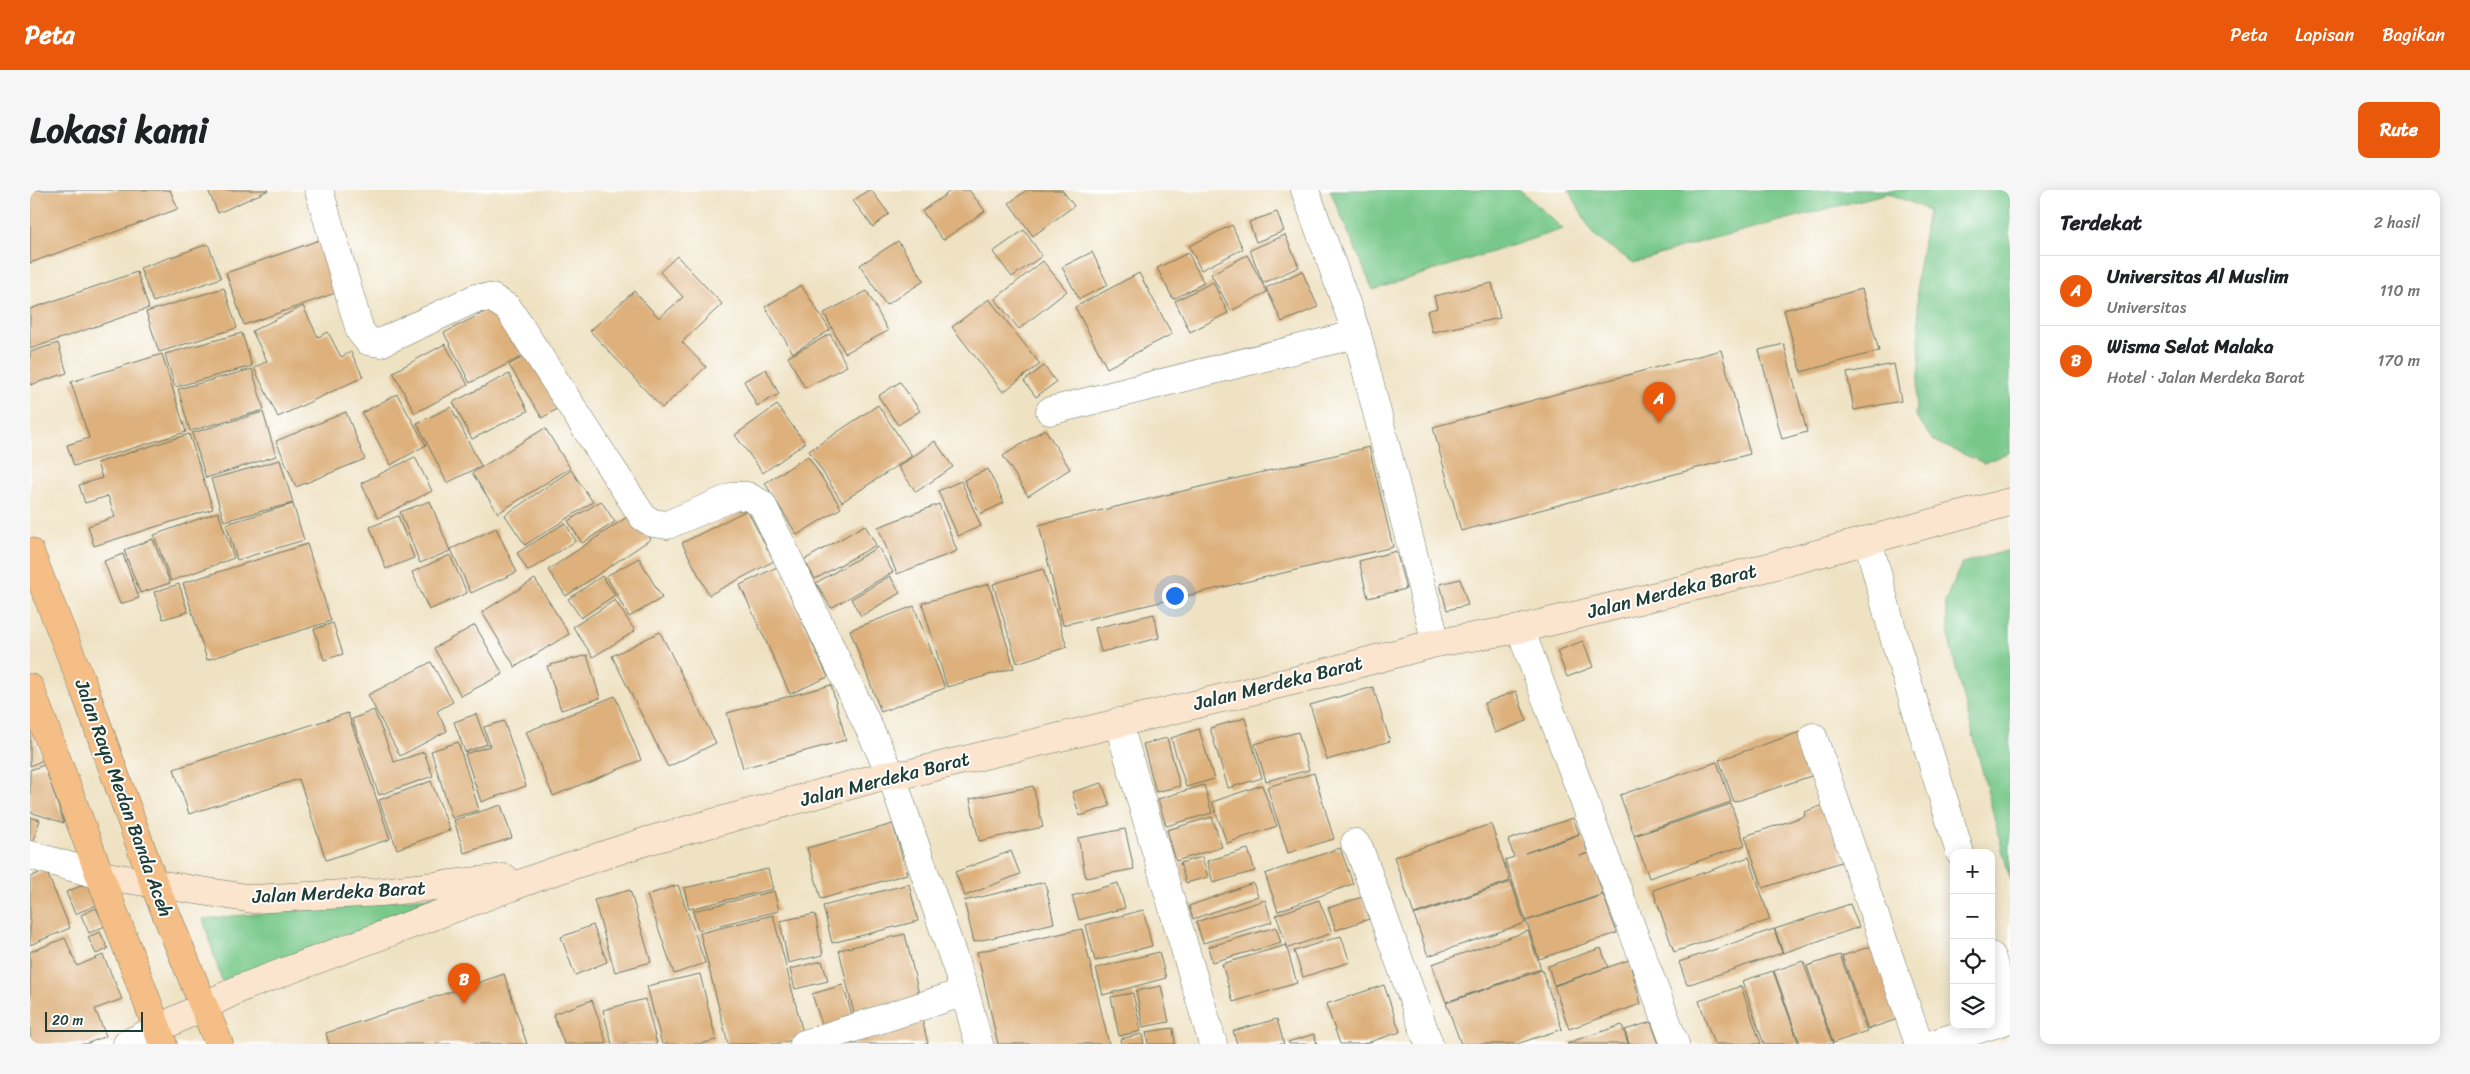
<!DOCTYPE html>
<html lang="id">
<meta charset="utf-8">
<style>
:root{--surface:#fff;--page:#f6f6f6;--text:#202124;--muted:#757577;--line:#e0e0e0;--accent:#ea580c}
body{margin:0;font-family:Sriracha,sans-serif;background:var(--page);color:var(--text)}
.controls{position:absolute;right:15px;bottom:15px;display:grid;overflow:hidden;border-radius:10px;box-shadow:0 2px 12px #0003}
.controls button{width:45px;height:45px;display:grid;place-items:center;padding:0;border:0;border-bottom:1px solid var(--line);background:var(--surface);color:var(--text);font:25px sans-serif}
.scale{position:absolute;left:15px;bottom:12px;width:98px;box-sizing:border-box;padding-left:5px;border:2px solid #1f3d34;border-top:0;font-size:14px;line-height:18px;white-space:nowrap;color:#1f3d34;-webkit-text-stroke:4px #fff;paint-order:stroke}
.you{position:absolute;left:1144px;top:405px;width:18px;height:18px;margin:-12px;border:4px solid #fff;border-radius:50%;background:#1a73e8;box-shadow:0 0 0 8px #1a73e833}
.badge{display:grid;place-items:center;width:32px;height:32px;border-radius:50%;background:var(--accent);color:#fff;font-size:16px;font-weight:700}
.pin{position:absolute;translate:-50% -41px;filter:drop-shadow(0 1px 2px #0008)}
.pin::after{content:'';position:absolute;top:26px;width:18px;height:15px;background:inherit;clip-path:polygon(0 0,100% 0,50% 100%)}
.list{margin:0;padding:0;list-style:none}
h2{display:flex;justify-content:space-between;align-items:center;height:65px;margin:0;padding:0 20px;font-size:21px}
h2 small{font-size:16px;font-weight:400;color:var(--muted)}
.list li{display:grid;grid-template-columns:32px 1fr auto;gap:15px;align-items:center;box-sizing:border-box;height:70px;padding:0 20px;border-top:1px solid var(--line)}
.list b{display:block;font-size:19px;white-space:nowrap}
.list p{margin:0;font-size:16px;white-space:nowrap;color:var(--muted)}
.list em{font-size:16px;font-style:normal;color:var(--muted)}
.icon{flex:none;width:28px;height:28px;fill:none;stroke:currentColor;stroke-width:2;stroke-linecap:round;stroke-linejoin:round}
.map{position:relative;flex:none;width:1980px;height:854px;overflow:hidden;border-radius:10px}
header{display:flex;align-items:center;gap:30px;box-sizing:border-box;height:70px;padding:0 25px;background:var(--accent);color:#fff}
header strong{font-size:24px}
nav{display:flex;gap:28px;margin-inline-start:auto;font-size:18px}
.intro{display:flex;align-items:center;justify-content:space-between;box-sizing:border-box;height:120px;padding:0 30px}
h1{margin:0;font-size:35px}
.button{padding:12px 22px;border-radius:10px;background:var(--accent);color:#fff;font-size:18px;font-weight:700}
main{display:flex;gap:30px;padding:0 30px}
aside{flex:1;background:var(--surface);border-radius:10px;box-shadow:0 2px 12px #0003}
.map>svg:first-child{display:block}
.green{fill:#77c889;stroke:#4b825e}
.building{fill:#ddb07c}
.lines{fill:none;stroke-linecap:round;stroke-linejoin:round}
.street-casing{stroke:#687766;stroke-width:29}
.secondary-casing{stroke:#687766;stroke-width:29}
.highway-casing{stroke:#687766;stroke-width:29}
.street{stroke:#fff;stroke-width:28}
.secondary{stroke:#fbe5cf;stroke-width:28}
.highway{stroke:#f5be86;stroke-width:28}
.labels{text-anchor:middle;dominant-baseline:central;stroke-width:4;stroke-linejoin:round;paint-order:stroke}
.street-label{font-size:19px;fill:#1f3d34;stroke:#fff}
</style>
<header>
<strong>Peta</strong>
<nav><a>Peta</a><a>Lapisan</a><a>Bagikan</a></nav>
</header>
<div class="intro"><h1>Lokasi kami</h1><a class="button">Rute</a></div>
<main>
<div class="map">
<svg width="1980" height="854" viewBox="0 0 1980 854">
<rect width="100%" height="100%" fill="#fff"/>
<filter id="ink" filterUnits="userSpaceOnUse"><feTurbulence type="fractalNoise" baseFrequency=".02" numOctaves="2"/><feDisplacementMap in="SourceGraphic" scale="10" xChannelSelector="R" yChannelSelector="G"/><feConvolveMatrix kernelMatrix="1 2 1 2 8 2 1 2 1" color-interpolation-filters="sRGB"/></filter>
<filter id="wash" filterUnits="userSpaceOnUse"><feTurbulence type="fractalNoise" baseFrequency=".0096" numOctaves="4" result="noise"/><feDisplacementMap in="SourceGraphic" scale="20" xChannelSelector="R" yChannelSelector="G"/><feGaussianBlur stdDeviation="1.12" result="paint"/><feColorMatrix in="noise" values="0 0 0 0 0 0 0 0 0 0 0 0 0 0 0 0 0 1.4 0 .05"/><feComposite in="paint" operator="in"/></filter>
<g filter="url(#wash)">
<rect width="100%" height="100%" fill="#efe2c3"/>
<g class="green">
<path d="M1300,0h190l43,39 -190,61z"/>
<path d="M1539,0h441v262l-26,11 -51,-22 -18,-26 5,-52 -3,-85 11,-68 -40,-17 -185,48 -69,22 -40,-27z"/>
<path d="M1980,360v330l-60,-236 -5,-43 17,-38z"/>
<path d="M430,704l-237,91 -20,-66z"/>
</g>
<g id="blocks">
<g class="building">
<path d="M0,0h140l8,19 -148,54z"/>
<path d="M178,0h61l-51,23z"/>
<path d="M838,0h3l18,24 -16,13 -20,-26z"/>
<path d="M922,0h17l16,21 -42,29 -21,-29z"/>
<path d="M997,0h35l12,16 -41,30 -24,-33z"/>
<path d="M1247,22l7,19 -28,11 -7,-20z"/>
<path d="M1202,35l11,24 -42,21 -12,-24z"/>
<path d="M994,40l18,26 -30,21 -19,-25z"/>
<path d="M1255,45l14,32 -36,16 -13,-33z"/>
<path d="M295,48l19,52 -100,35 -18,-52z"/>
<path d="M868,51l26,40 -38,24 -26,-40z"/>
<path d="M178,54l13,34 -68,24 -13,-34z"/>
<path d="M1062,62l16,33 -29,14 -17,-32z"/>
<path d="M1158,63l16,30 -31,16 -16,-31z"/>
<path d="M1217,65l20,37 -36,19 -20,-37z"/>
<path d="M647,66l45,48 -40,38 24,25 -44,41 -72,-77 44,-40 25,27 24,-21 -23,-25z"/>
<path d="M1013,71l24,30 -48,38 -24,-30z"/>
<path d="M1272,81l16,36 -36,15 -16,-34z"/>
<path d="M107,82l12,36 -119,41v-40z"/>
<path d="M1109,83l33,61 -65,34 -32,-61z"/>
<path d="M1183,92l15,31 -38,19 -15,-31z"/>
<path d="M1462,93l8,35 -68,14 -5,-21 10,-3 -3,-12z"/>
<path d="M771,95l29,45 -37,23 -28,-46z"/>
<path d="M194,98l13,40 -78,24 -13,-40z"/>
<path d="M1832,99l17,62 -78,21 -17,-62z"/>
<path d="M837,101l21,40 -43,22 -21,-40z"/>
<path d="M959,109l51,65 -37,28 -51,-65z"/>
<path d="M273,116l15,31 10,-5 13,25 10,-5 12,25 -85,40 -24,-49 13,-7 -15,-30z"/>
<path d="M466,116l27,50 -53,27 -26,-50z"/>
<path d="M212,143l10,33 -77,21 -10,-33z"/>
<path d="M800,144l17,32 -42,22 -17,-31z"/>
<path d="M28,153l9,30 -37,12v-33z"/>
<path d="M415,154l23,41 -53,28 -22,-41z"/>
<path d="M1754,154l23,88 -25,7 -23,-89z"/>
<path d="M505,160l32,53 -25,15 -33,-53z"/>
<path d="M1691,160l29,104 -289,77 -28,-104z"/>
<path d="M132,164l24,78 -112,34 -7,-21 22,-7 -18,-56z"/>
<path d="M1864,174l7,37 -47,9 -7,-37z"/>
<path d="M1014,176l12,16 -20,15 -12,-16z"/>
<path d="M222,179l12,41 -74,21 -12,-42z"/>
<path d="M736,179l13,25 -22,12 -13,-25z"/>
<path d="M479,184l19,37 -56,28 -19,-37z"/>
<path d="M870,192l20,29 -22,14 -20,-29z"/>
<path d="M367,204l29,51 -35,20 -29,-52z"/>
<path d="M747,215l28,38 -42,30 -28,-38z"/>
<path d="M848,215l34,51 -70,46 -33,-51z"/>
<path d="M421,217l30,59 -34,17 -30,-60z"/>
<path d="M233,222l13,44 -70,22 -14,-45z"/>
<path d="M316,222l19,47 -69,28 -20,-46z"/>
<path d="M515,238l25,40 -72,45 -26,-40z"/>
<path d="M1015,239l25,40 -42,27 -25,-40z"/>
<path d="M159,244l24,75 -119,37 -6,-20 27,-9 -7,-21 -23,7 -6,-18 23,-7 -5,-15z"/>
<path d="M905,251l18,26 -37,25 -18,-25z"/>
<path d="M1339,257l24,100 -330,78 -24,-100z"/>
<path d="M778,266l33,52 -44,27 -32,-52z"/>
<path d="M385,267l17,34 -54,27 -17,-35z"/>
<path d="M250,270l13,43 -69,18 -13,-42z"/>
<path d="M958,279l16,34 -24,11 -16,-34z"/>
<path d="M541,280l22,32 -68,43 -20,-30z"/>
<path d="M931,291l20,45 -23,10 -20,-45z"/>
<path d="M400,311l20,50 -30,12 -20,-51z"/>
<path d="M571,311l14,21 -33,21 -14,-22z"/>
<path d="M263,314l11,36 -67,20 -11,-36z"/>
<path d="M909,314l18,47 -60,23 -19,-47z"/>
<path d="M717,320l27,51 -65,34 -27,-52z"/>
<path d="M188,322l16,46 -63,23 -17,-46z"/>
<path d="M603,323l18,26 -85,57 -18,-26z"/>
<path d="M368,326l16,42 -28,11 -16,-42z"/>
<path d="M535,333l11,18 -48,30 -11,-18z"/>
<path d="M835,335l11,20 -61,34 -11,-19z"/>
<path d="M466,338l21,44 -46,21 -20,-44z"/>
<path d="M123,349l17,44 -30,10 -16,-43z"/>
<path d="M277,354l24,77 -124,39 -24,-77z"/>
<path d="M848,357l15,25 -62,36 -15,-25z"/>
<path d="M1366,361l10,38 -38,9 -9,-37z"/>
<path d="M93,364l16,44 -19,6 -16,-43z"/>
<path d="M420,365l17,38 -38,17 -17,-38z"/>
<path d="M609,368l23,40 -33,19 -23,-41z"/>
<path d="M747,377l51,110 -38,17 -50,-109z"/>
<path d="M1013,379l24,78 -50,16 -24,-79z"/>
<path d="M572,386l13,19 -34,23 -13,-19z"/>
<path d="M860,386l10,17 -39,23 -10,-17z"/>
<path d="M505,389l34,55 -54,33 -33,-55z"/>
<path d="M1430,389l8,26 -21,5 -7,-26z"/>
<path d="M149,394l9,28 -25,7 -9,-27z"/>
<path d="M959,394l25,84 -67,19 -25,-84z"/>
<path d="M585,410l20,31 -42,26 -20,-30z"/>
<path d="M884,416l31,82 -64,24 -31,-82z"/>
<path d="M1124,424l5,24 -58,14 -6,-24z"/>
<path d="M303,433l10,31 -19,6 -10,-31z"/>
<path d="M445,435l28,49 -42,22 -27,-48z"/>
<path d="M630,442l56,111 -48,24 -56,-111z"/>
<path d="M1553,451l10,26 -26,10 -10,-26z"/>
<path d="M557,465l13,43 -39,12 -14,-44z"/>
<path d="M401,472l22,40 -16,9 10,20 -47,25 -32,-61z"/>
<path d="M801,495l15,55 -103,28 -16,-55z"/>
<path d="M1343,497l17,54 -63,19 -17,-55z"/>
<path d="M1486,501l11,30 -32,12 -11,-30z"/>
<path d="M585,506l26,64 -88,36 -27,-64z"/>
<path d="M344,520l20,52 30,-10 9,24 -54,19 -27,-76z"/>
<path d="M318,523l42,126 -64,21 -27,-81 -110,35 -15,-45z"/>
<path d="M446,524l11,30 -22,8 -11,-30z"/>
<path d="M1215,528l17,60 -34,10 -18,-60z"/>
<path d="M474,531l22,65 -45,16 -16,-48 25,-8 -6,-19z"/>
<path d="M0,538l13,32 -13,6z"/>
<path d="M1169,539l15,50 -28,8 -15,-49z"/>
<path d="M1773,541l14,43 -83,28 -15,-42z"/>
<path d="M1268,542l11,38 -43,11 -11,-37z"/>
<path d="M1137,548l13,48 -24,6 -13,-48z"/>
<path d="M428,552l21,68 -27,8 -21,-67z"/>
<path d="M1687,572l14,40 -97,33 -14,-40z"/>
<path d="M14,575l20,58 -34,-11v-42z"/>
<path d="M1284,583l20,66 -46,14 -21,-66z"/>
<path d="M401,591l19,49 -53,19 -18,-49z"/>
<path d="M1072,593l8,23 -30,10 -8,-24z"/>
<path d="M1174,595l8,28 -46,13 -8,-27z"/>
<path d="M1232,595l15,41 -50,17 -15,-41z"/>
<path d="M1003,596l10,41 -64,14 -9,-42z"/>
<path d="M1701,614l14,41 -96,33 -15,-42z"/>
<path d="M471,615l11,33 -48,15 -10,-33z"/>
<path d="M1794,615l20,56 -81,27 -18,-52 60,-20 -1,-4z"/>
<path d="M0,627l10,3 -8,24h-2z"/>
<path d="M1182,627l10,30 -46,14 -9,-31z"/>
<path d="M1543,628l6,16 -54,19 57,-19 6,19 -8,3 9,-3 14,41 -77,27 -21,-61 9,-3 -6,-17z"/>
<path d="M863,634l14,50 -86,25 -14,-51z"/>
<path d="M1461,634l19,57 -96,33 -20,-57z"/>
<path d="M1095,639l9,40 -48,9 -8,-40z"/>
<path d="M1310,658l13,36 -75,27 -13,-37z"/>
<path d="M1218,659l7,22 -42,12 -6,-22z"/>
<path d="M981,661l9,23 -55,22 -10,-24z"/>
<path d="M1172,667l6,20 -22,6 -6,-20z"/>
<path d="M1719,667l21,63 -96,32 -21,-62z"/>
<path d="M738,679l5,20 -84,20 -5,-21z"/>
<path d="M16,680l24,58 -40,17v-68z"/>
<path d="M65,690l9,22 -29,12 -9,-22z"/>
<path d="M1015,692l9,41 -80,19 -10,-41z"/>
<path d="M1481,692l14,41 -97,33 -14,-41z"/>
<path d="M1088,693l7,25 -46,12 -7,-24z"/>
<path d="M1223,693l5,13 -65,23 -4,-13z"/>
<path d="M879,694l9,37 -86,22 -9,-37z"/>
<path d="M648,695l27,78 -31,11 -27,-79z"/>
<path d="M600,700l21,72 -36,10 -21,-72z"/>
<path d="M744,701l5,20 -81,19 -5,-19z"/>
<path d="M1573,705l14,38 -78,26 -13,-38z"/>
<path d="M1332,707l7,22 -33,11 -8,-22z"/>
<path d="M1235,710l7,22 -69,21 -7,-21z"/>
<path d="M1289,710l13,33 -44,15 -12,-33z"/>
<path d="M1820,714l9,23 -76,26 -8,-24z"/>
<path d="M66,718l9,18 -16,7 -8,-18z"/>
<path d="M1113,720l9,36 -57,15 -9,-36z"/>
<path d="M785,724l8,41 -35,8 -8,-42z"/>
<path d="M743,725l31,122 -28,7h-48l-28,-111z"/>
<path d="M563,735l14,37 -32,13 -14,-38z"/>
<path d="M1246,737l5,16 -69,19 -4,-15z"/>
<path d="M1052,739l27,115h-111l-21,-92z"/>
<path d="M1744,739l8,24 -95,32 -8,-23z"/>
<path d="M1498,741l13,38 -95,33 -14,-38z"/>
<path d="M70,742l8,17 -12,5 -8,-17z"/>
<path d="M875,744l15,65 -66,15 -15,-64z"/>
<path d="M1311,746l9,26 -47,15 -9,-26z"/>
<path d="M35,748l12,28 26,-11 19,44 -27,10 11,27 -20,8h-56v-92z"/>
<path d="M1256,755l11,38 -64,19 -11,-38z"/>
<path d="M1842,756l26,73 -30,10 -26,-73z"/>
<path d="M1571,758l7,19 -54,18 -6,-19z"/>
<path d="M1129,762l7,26 -63,17 -7,-27z"/>
<path d="M1810,765l27,76 -34,12 -26,-77z"/>
<path d="M1599,770l12,44 -72,25 -15,-43z"/>
<path d="M792,771l6,20 -33,8 -5,-20z"/>
<path d="M1773,771l30,83h-33l-26,-73z"/>
<path d="M1512,780l20,59 -45,15h-56l-15,-41z"/>
<path d="M1743,781l26,73h-35l-22,-63z"/>
<path d="M474,784l23,70h-198l-3,-11z"/>
<path d="M670,784l16,66 -16,4h-38l-15,-58z"/>
<path d="M813,795l12,40 -30,9 -13,-40z"/>
<path d="M1354,795l16,47 -37,12h-23l-14,-40z"/>
<path d="M1131,796l8,36 -26,5 -7,-36z"/>
<path d="M1711,796l20,58h-47l-15,-43z"/>
<path d="M1103,803l8,38 -22,5 -8,-39z"/>
<path d="M615,809l12,45h-45l-9,-34z"/>
<path d="M562,810l15,44h-43l-11,-30z"/>
<path d="M891,825l7,29h-109z"/>
<path d="M1247,829l7,25h-47l-4,-13z"/>
<path d="M1621,832l8,22h-30l-4,-14z"/>
<path d="M1592,835l6,19h-61l9,-4z"/>
<path d="M1143,838l2,16h-27l-2,-12z"/>
<path d="M1112,844l2,10h-23l-1,-5z"/>
<path d="M1284,844l3,10h-28l-1,-2z"/>
</g>
</g>
</g>
<g filter="url(#ink)">
<use href="#blocks" fill-opacity="0" stroke="#687766" stroke-width="1"/>
<g class="lines">
<g class="street-casing">
<g id="street">
<path d="M289,0l41,141 8,10 12,2 96,-45h16l16,10 135,209 10,6 14,2 68,-29h12l15,8 129,270 74,218 14,52"/>
<path d="M1275,0l52,144 79,309"/>
<path d="M1020,221l307,-77"/>
<path d="M1838,350l28,104 64,209"/>
<path d="M1490,439l155,415"/>
<path d="M1088,532l95,322"/>
<path d="M1783,547l106,307"/>
<path d="M1325,653l4,5 70,196"/>
<path d="M0,665l70,20"/>
<path d="M1961,766l19,61"/>
<path d="M97,854l30,-15"/>
<path d="M774,854l161,-52"/>
<path d="M1903,854l77,-25"/>
</g>
</g>
<g class="secondary-casing">
<g id="secondary">
<path d="M70,685l153,24 128,-7 124,-14"/>
<path d="M127,839l84,-41 308,-115 98,-32 244,-67h15l391,-94 139,-37 84,-14 181,-44 309,-83"/>
</g>
</g>
<g class="highway-casing">
<g id="highway">
<path d="M0,362l55,139 69,193 65,160"/>
<path d="M0,498l133,356"/>
</g>
</g>
<use href="#street" class="street"/>
<use href="#secondary" class="secondary"/>
<use href="#highway" class="highway"/>
</g>
</g>
<g class="labels">
<g class="street-label">
<text transform="translate(1642 401) rotate(-14)">Jalan Merdeka Barat</text>
<text transform="translate(1248 493) rotate(-14)">Jalan Merdeka Barat</text>
<text transform="translate(855 589) rotate(-14)">Jalan Merdeka Barat</text>
<text transform="translate(94 608) rotate(70)">Jalan Raya Medan Banda Aceh</text>
<text transform="translate(309 702) rotate(-3)">Jalan Merdeka Barat</text>
</g>
</g>
</svg>
<div class="controls">
<button>+</button>
<button>−</button>
<button><svg class="icon" aria-label="locate" viewBox="0 0 24 24"><circle cx="12" cy="12" r="6"/><path d="M12 2v4M12 18v4M2 12h4M18 12h4"/></svg></button>
<button><svg class="icon" aria-label="layers" viewBox="0 0 24 24"><path d="M12 4l9 5-9 5-9-5zM3 14l9 5 9-5"/></svg></button>
</div>
<div class="scale">20 m</div>
<div class="you"></div>
<div class="pin badge" style="left:1629px;top:233px">A</div>
<div class="pin badge" style="left:434px;top:814px">B</div>
</div>
<aside>
<h2>Terdekat<small>2 hasil</small></h2>
<ul class="list">
<li><span class="badge">A</span><div><b>Universitas Al Muslim</b><p>Universitas</p></div><em>110 m</em></li>
<li><span class="badge">B</span><div><b>Wisma Selat Malaka</b><p>Hotel · Jalan Merdeka Barat</p></div><em>170 m</em></li>
</ul>
</aside>
</main>
